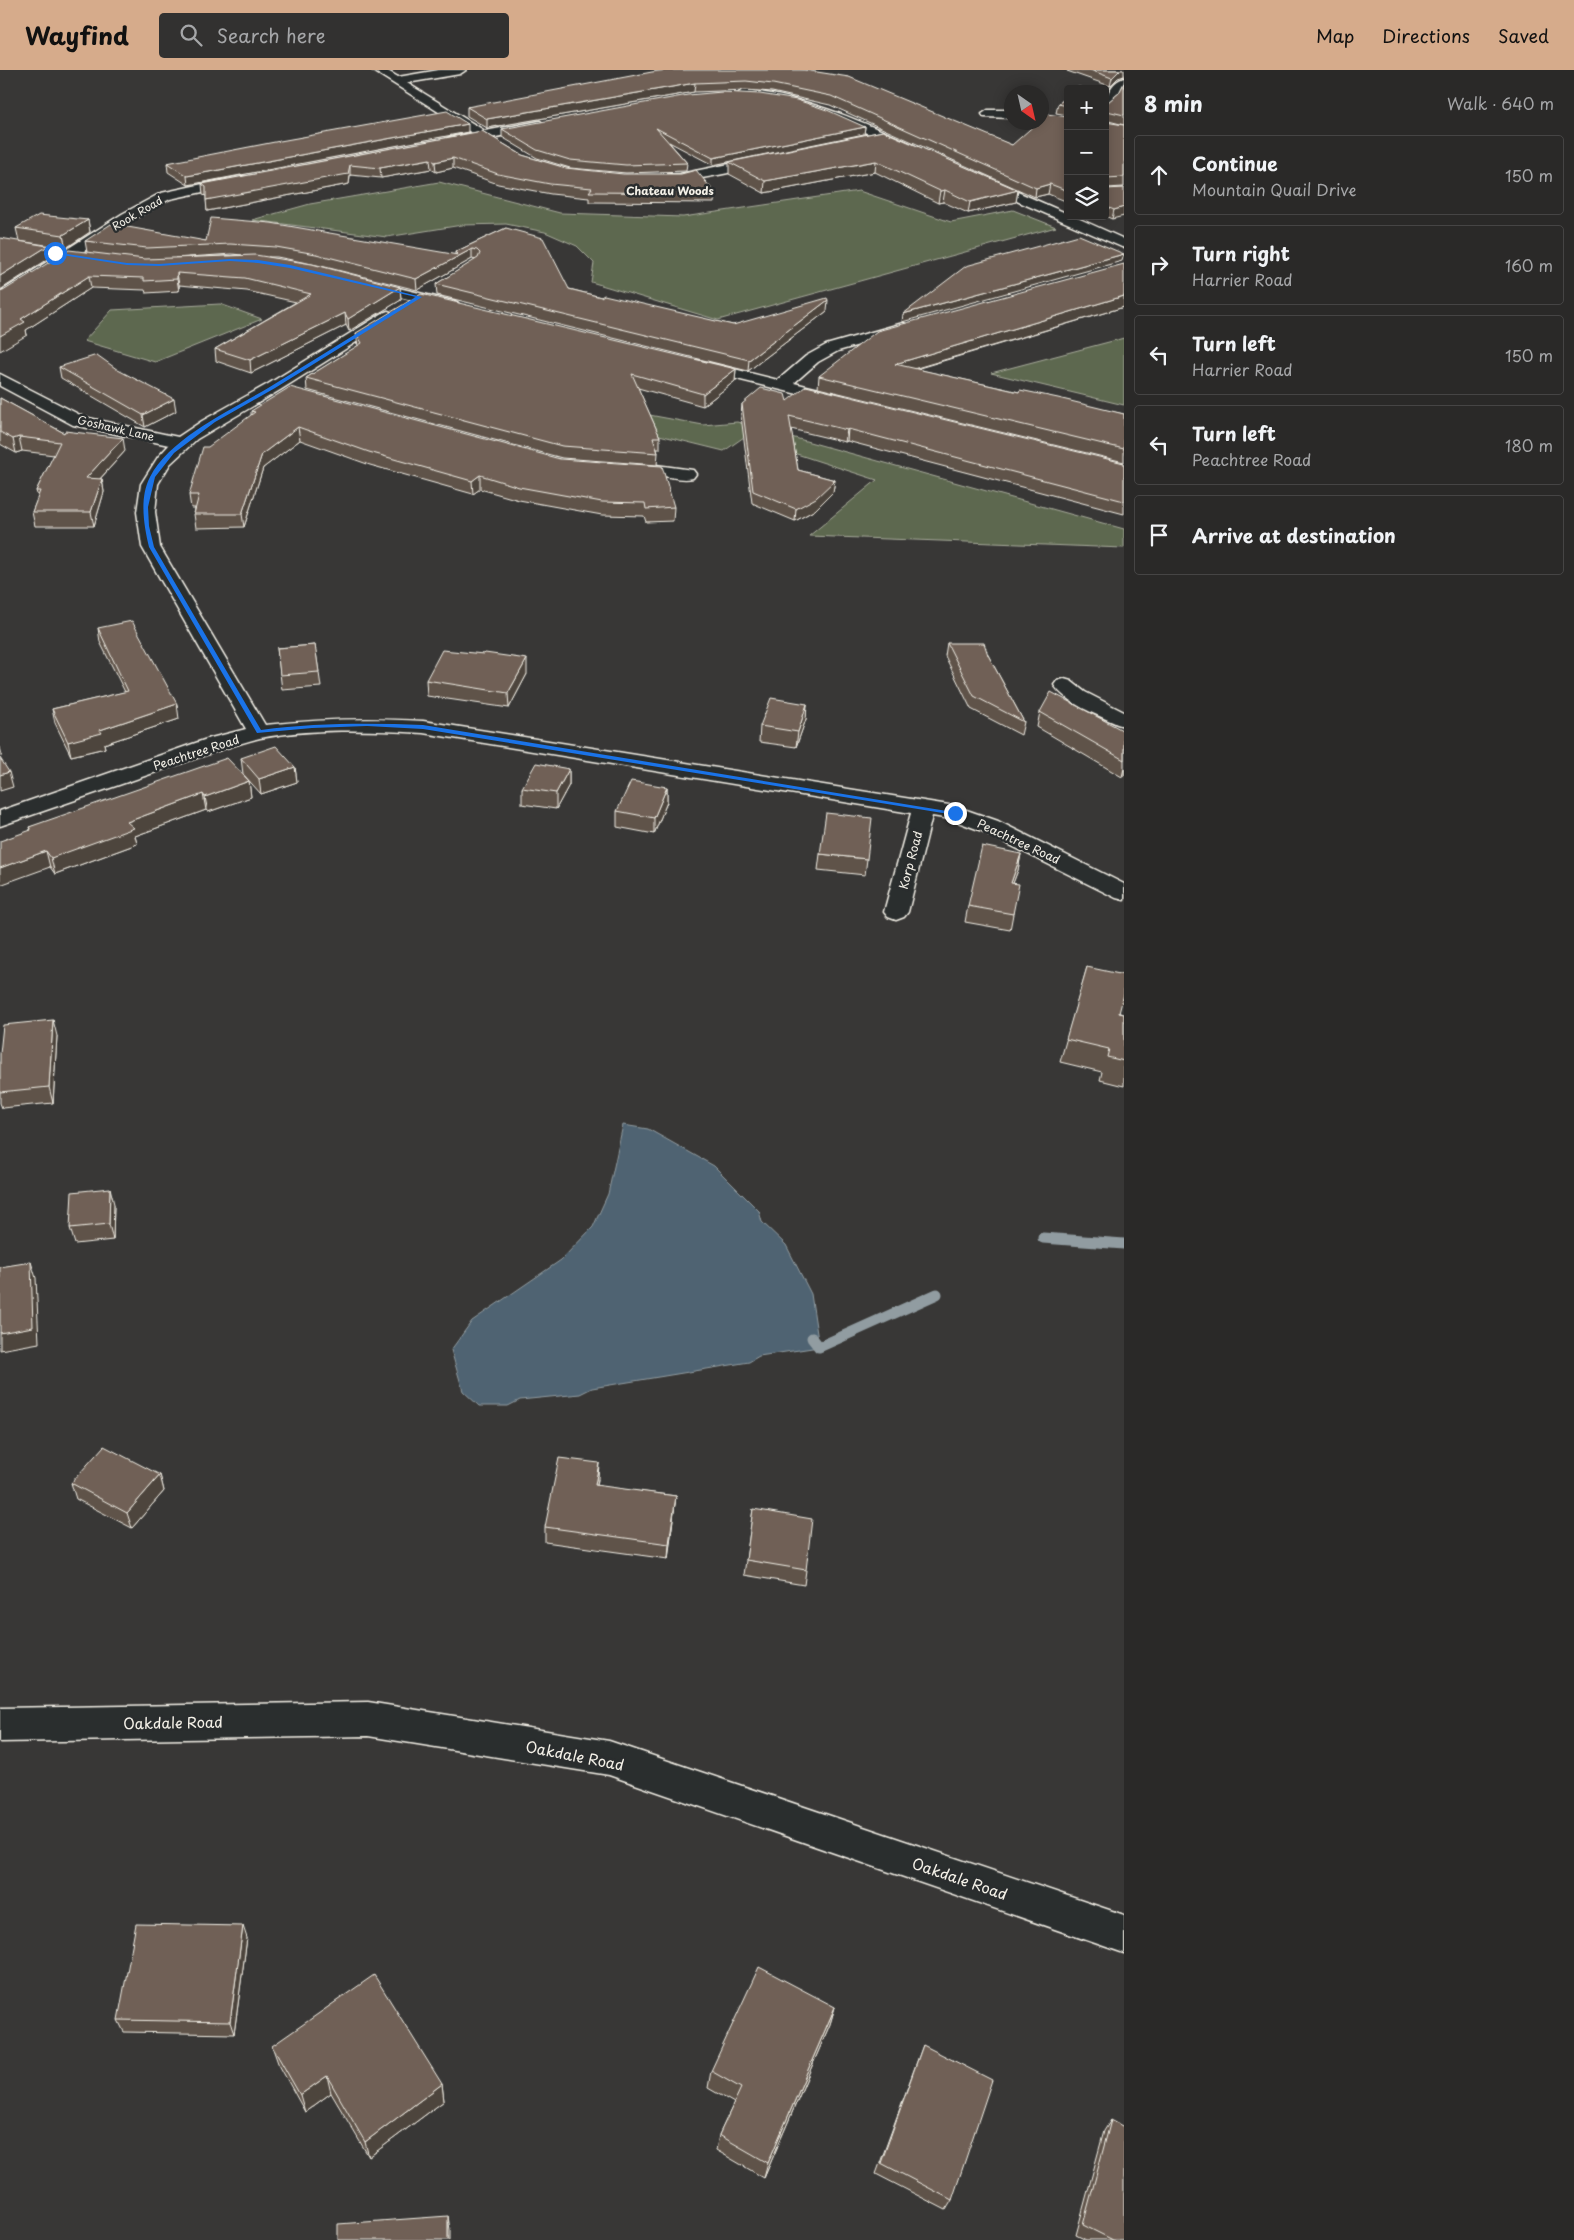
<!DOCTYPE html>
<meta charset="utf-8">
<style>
:root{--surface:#2a2928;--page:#323130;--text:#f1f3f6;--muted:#a5a6a8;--line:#464545;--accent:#d6ab8b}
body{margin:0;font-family:"Playpen Sans",sans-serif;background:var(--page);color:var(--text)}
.controls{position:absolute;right:15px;top:15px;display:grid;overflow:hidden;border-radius:5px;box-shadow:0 2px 12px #0003}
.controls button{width:45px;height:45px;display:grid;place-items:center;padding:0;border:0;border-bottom:1px solid var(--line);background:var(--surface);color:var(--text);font:25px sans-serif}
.compass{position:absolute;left:1004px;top:15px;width:45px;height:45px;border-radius:50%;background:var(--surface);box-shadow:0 2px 12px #0003;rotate:146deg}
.stop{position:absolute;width:15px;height:15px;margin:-11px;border:4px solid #1a73e8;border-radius:50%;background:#fff}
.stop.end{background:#1a73e8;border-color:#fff;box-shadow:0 1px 5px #0008}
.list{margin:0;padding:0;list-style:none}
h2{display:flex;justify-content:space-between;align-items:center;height:65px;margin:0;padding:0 20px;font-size:21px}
h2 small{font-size:16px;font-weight:400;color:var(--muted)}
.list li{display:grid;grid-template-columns:32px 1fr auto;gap:15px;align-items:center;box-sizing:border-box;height:80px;margin:0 10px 10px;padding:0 10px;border:1px solid var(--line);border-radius:5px}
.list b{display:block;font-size:19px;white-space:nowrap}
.list p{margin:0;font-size:16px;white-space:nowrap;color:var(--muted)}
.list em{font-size:16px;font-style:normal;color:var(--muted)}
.icon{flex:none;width:28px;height:28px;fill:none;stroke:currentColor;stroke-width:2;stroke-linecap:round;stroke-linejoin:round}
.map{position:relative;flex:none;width:1124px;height:2170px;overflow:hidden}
header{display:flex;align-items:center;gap:30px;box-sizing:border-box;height:70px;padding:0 25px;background:var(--accent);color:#111}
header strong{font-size:24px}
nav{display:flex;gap:28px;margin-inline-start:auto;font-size:18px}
.search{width:350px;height:45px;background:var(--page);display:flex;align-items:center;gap:12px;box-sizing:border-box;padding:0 18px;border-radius:5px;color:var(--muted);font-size:19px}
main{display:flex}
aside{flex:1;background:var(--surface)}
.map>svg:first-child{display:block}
.green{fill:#5d674f;stroke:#a8ac9c}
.water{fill:#4f6372;stroke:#919ca1}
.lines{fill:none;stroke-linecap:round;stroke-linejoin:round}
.stream{stroke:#919ca1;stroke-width:11}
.minor-casing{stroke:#f4f1e8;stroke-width:3}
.major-casing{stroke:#f4f1e8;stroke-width:3}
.minor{fill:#2a2d2e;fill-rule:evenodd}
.major{fill:#2a2d2e;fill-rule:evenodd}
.wall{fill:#5f534a;stroke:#f4f1e8;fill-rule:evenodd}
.shaded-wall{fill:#4e443c;stroke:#f4f1e8}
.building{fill:#6f6156;stroke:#f4f1e8}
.route{fill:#1a73e8}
.labels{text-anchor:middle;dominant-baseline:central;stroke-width:5;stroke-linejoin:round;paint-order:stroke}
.far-neighbourhood-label{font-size:11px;font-weight:bold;fill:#f4f1e8;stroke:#2a2d2e}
.far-street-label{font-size:11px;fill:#f4f1e8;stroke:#2a2d2e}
.street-label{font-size:12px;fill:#f4f1e8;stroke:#2a2d2e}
.near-street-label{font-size:15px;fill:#f4f1e8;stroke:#2a2d2e}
</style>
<header>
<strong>Wayfind</strong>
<div class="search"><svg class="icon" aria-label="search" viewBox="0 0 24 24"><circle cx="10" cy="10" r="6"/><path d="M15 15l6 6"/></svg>Search here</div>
<nav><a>Map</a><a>Directions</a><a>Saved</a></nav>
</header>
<main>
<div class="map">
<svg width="1124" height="2170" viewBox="0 0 1124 2170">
<rect width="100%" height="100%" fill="#383736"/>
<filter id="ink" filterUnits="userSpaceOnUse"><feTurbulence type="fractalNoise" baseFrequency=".02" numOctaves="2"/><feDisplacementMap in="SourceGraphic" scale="10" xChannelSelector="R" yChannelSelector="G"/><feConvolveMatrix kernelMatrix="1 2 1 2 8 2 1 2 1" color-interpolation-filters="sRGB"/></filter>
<g filter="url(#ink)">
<g class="green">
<path d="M439,112l121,31 123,4 176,-26 92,31 62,-12 43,17 -338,93 -127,-38 3,-19 -17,-17 -32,-14 -39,-8 -44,1 -75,12 -135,-17 58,-16z"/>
<path d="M220,234l42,15 -107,43 -71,-21 28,-31z"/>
<path d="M1124,268v67l-133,-32z"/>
<path d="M359,291l344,64 34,-3 387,107v19l-315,-12 68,-56 -133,-43 -20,14z"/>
</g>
<path class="water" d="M623,1055l25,4 66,37 45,45 3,11 24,23 25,49 8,53 -60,9 -10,6 -157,26 -12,6 -60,6 -12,6h-29l-16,-15 -12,-41 21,-29 89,-61 32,-33 15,-33z"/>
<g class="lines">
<g class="stream">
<path d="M1043,1168l81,6"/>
<path d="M812,1268l7,9 118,-53"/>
</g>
<g class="minor-casing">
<g id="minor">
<path d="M372,0h14l12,7 41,-7h27l-6,4 -53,9 78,48 55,-10 6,4 -6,4 -88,16 -5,-1 -1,-3 1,-3 25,-5z"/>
<path d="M1124,8c0,11 -7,27 -19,31 0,-12 6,-27 19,-31z"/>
<path d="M743,20c62,6 115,30 171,55l1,3 -6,4 -5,-1c-37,-18 -75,-37 -115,-47 -17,-4 -34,-3 -50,-7l-2,-3z"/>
<path d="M988,40h24v8l-28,-1 -2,-3z"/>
<path d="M764,87l5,1 2,3 -2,3c-17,4 -105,25 -114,15l7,-4 18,-1z"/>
<path d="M240,106l5,1 2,3 -2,3 -75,16 -38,21 -127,82 -5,2v-12l122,-78 39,-21z"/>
<path d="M983,107l85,37v2h5l51,23v9l-146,-64 -2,-3 2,-3z"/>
<path d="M365,210l92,22 3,3 -3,3 -5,2 -92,-23 -2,-3 2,-3z"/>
<path d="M388,241l5,2 3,3 -3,3 -113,71 -83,49 -27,25 -12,20 -3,28 5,35 105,178c54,-6 105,-7 158,-4l532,85 43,15 126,63v16l-8,-2 -134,-67 -32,-12 -18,-3 -24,96 -4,5 -8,3 -8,-3 -4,-5 27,-99 -488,-80c-54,-3 -110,-5 -163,5 -12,3 -25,7 -37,11l-223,77v-15l207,-72 39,-10 -104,-182 -5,-35 4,-28 17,-27 11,-12 -96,-20 -73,-39v-12l84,43 94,20 24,-16 66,-37 115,-71z"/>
<path d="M903,253l5,2 3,3 -3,3 -70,20 -20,11 -24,21 50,12 2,4 -2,4 -6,1 -146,-36 -2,-3 2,-3 6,-2 80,20 28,-24 20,-11z"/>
<path d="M656,395l37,5 3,4 -3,4c-12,3 -24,-2 -36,-3 -12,0 -24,3 -36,0l-3,-4 3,-4z"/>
<path d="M1064,609l7,2 14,11 39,20v14l-7,-2c-21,-10 -50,-20 -63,-39l3,-4z"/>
</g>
</g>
<g class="major-casing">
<path id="major" d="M368,1632l241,39 515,174v38l-515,-178 -241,-39 -368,6v-34z"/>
</g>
<use href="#minor" class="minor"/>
<use href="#major" class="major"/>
</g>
<g class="wall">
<path d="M804,0l208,75 56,-28v85l-20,-8 -13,3 -205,-92 -58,-13 -26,-2 -52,2 -207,36 -20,-12v-9z"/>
<path d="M1067,0h57l-6,8 -8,8 -43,-15z"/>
<path d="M1124,13v42l-19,-5 3,-18 11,-9z"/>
<path d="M1068,26v19l-12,-2 2,-9z"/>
<path d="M1105,50v2l19,3v62l-18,1v1l18,-1 -12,31 -7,-3z"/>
<path d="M865,57l-1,7 -151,31 -44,-23 18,21 -1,8 -60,2 -56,-5 -33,-10 -35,-21v-8z"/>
<path d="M482,61l40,24 44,13 149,25 -1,10 -125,-1v-4l-38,-4 -53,-10 -45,-16 -17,4 -5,-3 -50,9 -31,-3 -1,9 -142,27 -1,-15 -3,-1 -1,-11z"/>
<path d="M883,61l135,59 -2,12 -48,11 -25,-11 -5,1 -63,-31 -111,21 -35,-19v-12z"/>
<path d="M468,62l-280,53 -20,-13 -1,-9z"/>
<path d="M88,150l2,12 -24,16 -47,-7 -3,-13z"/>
<path d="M506,158l63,61 32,8 132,28 94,-14 -79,60 -311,-76 -1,-11 40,-24 -4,-1 -55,31 -100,-25 -40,-8h-9l132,30 1,13 -52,31 -3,-6 -95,48 -35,-12 -1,-12 81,-47 -49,-11 -68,-6v6l-33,2 -1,-3 -54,-2 -65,42 1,5 -24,-44 84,-39 -2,-11h121l249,14v-3zM232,184l10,1 -67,3z"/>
<path d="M1124,237l-208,62 103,23 105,22v48l-306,-74 1,-12z"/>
<path d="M356,263l380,36 -1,12 -32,25 -65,-18 22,49v12h-3l1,4 -1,12 -95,-7 -255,-68 -1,-12 52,-32z"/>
<path d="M59,297l117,44 -31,16 -84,-49z"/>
<path d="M0,328l64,35 61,18 -25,28h2l2,13 -10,34h-59l-3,-14 6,-15 -2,-6 18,-36 -32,-4 -6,2 -16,-9z"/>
<path d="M787,331l337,62v51l-277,-73 -2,1 -54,-13 7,41 37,10 -2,12 -18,18 -20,11 -43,-18 -11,-87 1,-12z"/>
<path d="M251,341l423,96 -1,14 -27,1 -2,-6 -42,-1 -83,-15 -39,-11 -7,5 -103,-29 -70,-25 -37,28 -19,59 -48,1 -2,-14 1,-6h-4l-2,-13 62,-80z"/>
<path d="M98,558l81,91 -75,25 1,4 -34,8 -16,-33 -3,-14 73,-17 -25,-50z"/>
<path d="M947,573l41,12 36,67 -3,13 -50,-26 -26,-53z"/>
<path d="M315,575l6,42 -39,3 -5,-42z"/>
<path d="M527,604l-18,34 -82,-12 -1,-16z"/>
<path d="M807,634l-1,15 -10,28 -37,-5 1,-16z"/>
<path d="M1040,642l84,19v45l-2,1 -85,-50z"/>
<path d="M241,688l54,9 2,15 -36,12 -18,-20z"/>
<path d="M569,699v16l-13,24 -34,-5v-16z"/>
<path d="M249,711l2,16 -43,15 -2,-2 -71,26 2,8 -82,30 -5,-7 -20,-37 -1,-3z"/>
<path d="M667,717v15l-13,32 -37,-7v-16z"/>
<path d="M820,784l47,5 -2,16 -47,-5z"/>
<path d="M1021,784l-3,16 -5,13v31l-3,16 -45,-8 3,-16z"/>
<path d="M1087,897l32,46 5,1v72l-24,-6 2,-8 -42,-10z"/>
<path d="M57,966l-4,67 -51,5 -2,-5v-11z"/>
<path d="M114,1134l-1,36 -38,4 -5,-16z"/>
<path d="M160,1405l4,16 -32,37 -56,-29 -5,-16z"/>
<path d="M598,1409l-1,7 79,10 -2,15 -6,48 -123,-17v-15z"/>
<path d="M753,1439l53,61 -2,15 -60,-10z"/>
<path d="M247,1868l-13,96 -110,-2 -6,-12z"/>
<path d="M835,1937l-5,17 -66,154 -48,-28 3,-15 15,-32 -26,-15 3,-17z"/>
<path d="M923,1975l29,155 -6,10 -70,-36z"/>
<path d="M272,1976l170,38 2,17 -75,56 -38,-64 -26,19 -27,-49z"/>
<path d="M1111,2050l13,120h-38l-10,-5 28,-104z"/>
</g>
<g class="shaded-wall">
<path d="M1120,0h4v6l-6,2 -8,8 2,-8z"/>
<path d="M695,13l-1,9 -207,36v-9z"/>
<path d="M468,54v8l-280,53 -1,-9z"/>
<path d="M865,57l-1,7 -151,31v-7z"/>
<path d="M453,88v10l-17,4 -1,-10z"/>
<path d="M430,89l1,10 -50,9 -1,-10z"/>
<path d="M876,91l-1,11 -111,21 1,-12z"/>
<path d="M350,95v10l-1,9 -142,27 -1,-11z"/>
<path d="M1050,114l-2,10 -13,3 1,-9z"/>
<path d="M945,120l-2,12 -5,1 2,-12z"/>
<path d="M1018,120l-2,12 -48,11 2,-11z"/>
<path d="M1124,137v9l-12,3 2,-9z"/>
<path d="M88,150l2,12 -24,16 -3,-13z"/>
<path d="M48,176l2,12 -50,32v-14z"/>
<path d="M472,179v10l-55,31 -1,-11z"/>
<path d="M1124,184l-2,7 -220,61 1,-8z"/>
<path d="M177,203l2,12v6l-2,-12z"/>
<path d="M89,206l2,12 -65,42 1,5 -27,16v-15l21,-17z"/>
<path d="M400,217l1,13 -52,31 -1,-12z"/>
<path d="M1124,226v11l-231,68 2,-11z"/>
<path d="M828,230l-1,11 -79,60 1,-11z"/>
<path d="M345,243l1,12 -95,48 -1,-13z"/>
<path d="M736,299l-1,12 -32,25v-12z"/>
<path d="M174,329l2,12 -31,16 -2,-12z"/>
<path d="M298,357l2,13 -37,28 -19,59 -2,-13 20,-60z"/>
<path d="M848,359l-1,12 -2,1 2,-12z"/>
<path d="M19,367l3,14 -6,2 -3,-14z"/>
<path d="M123,368l2,13 -37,41 -2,-14z"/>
<path d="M480,405v14l-7,5 -1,-13z"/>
<path d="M102,409l2,13 -10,34 -3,-14z"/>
<path d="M835,410l-2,12 -18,18 -20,11 1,-12z"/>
<path d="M527,589v15l-18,34 -1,-15z"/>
<path d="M177,634l2,15 -75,25 1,4 -34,8 -3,-14 32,-12z"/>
<path d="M807,634l-1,15 -10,28 2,-15z"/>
<path d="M0,677l2,9h-2z"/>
<path d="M295,697l2,15 -36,12 -2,-15z"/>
<path d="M1124,698v8l-2,1z"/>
<path d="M569,699v16l-13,24v-16z"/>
<path d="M9,702l4,15 -13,4v-16z"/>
<path d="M249,711l2,16 -43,15 -3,-15z"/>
<path d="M667,717v15l-13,32v-16z"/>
<path d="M203,724l3,16 -71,26 2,8 -82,30 -4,-16 76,-36z"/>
<path d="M46,781l4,16 -50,18v-17z"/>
<path d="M1021,784l-3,16 -11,29 4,-16z"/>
<path d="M53,950l4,16 -4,67 -4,-16z"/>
<path d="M110,1118l4,16 -1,36 -4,-16z"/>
<path d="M31,1192l5,16 3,65 -39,7v-17z"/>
<path d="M599,1393l-1,16 -4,22 1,-16z"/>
<path d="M160,1405l4,16 -32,37 -5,-15z"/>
<path d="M676,1426l-2,15 -6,48 1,-15z"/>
<path d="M243,1856l4,12 -13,96 -4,-12z"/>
<path d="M835,1937l-5,17 -66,154 4,-15z"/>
<path d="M327,2006l4,17 -26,19 -5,-17z"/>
<path d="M442,2014l2,17 -75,56 -4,-15z"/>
<path d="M448,2146l2,14v10h-2z"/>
</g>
<g class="building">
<path d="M667,0h137l45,7 163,68 26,-23h4v-3l5,-5 21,3v74l-18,-7 -14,4 -205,-92 -58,-12 -27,-3 -51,2 -208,36 -20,-12 185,-35z"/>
<path d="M1090,0h30l-8,8z"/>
<path d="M1124,13v32l-17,-4 -2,2v-13l3,2 11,-9z"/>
<path d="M1078,17l17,2h-20z"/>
<path d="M722,22l38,2 37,6 30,10 38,17 -152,31 -57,-30 31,35 -61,2 -56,-5 -33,-10 -35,-21 186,-34z"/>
<path d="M1068,26v10l-10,-2z"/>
<path d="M447,41l21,13 -281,52 -20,-13 113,-22z"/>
<path d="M1105,50v2l19,3v52l-18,1v11l18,-1v19l-10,3 -9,-4z"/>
<path d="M482,61l40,24 44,13 57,6h58l15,-4 19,23 -126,-1 3,-4 -42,-4 -52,-10 -45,-16 -18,4 -5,-3 -50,9 -30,-3 -2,9 -142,26v-13l-4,-3z"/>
<path d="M883,61l135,59 -48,12 -25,-12 -5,1 -64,-30 -111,20 -36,-19z"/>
<path d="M39,145l49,5 -25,15 -47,-7z"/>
<path d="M211,148l60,5 187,32 -3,-3 51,-24 37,10 26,51 32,8 3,-2 129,30 94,-27 1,2 -79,60 -313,-76 42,-26 2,-5 -3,-3 -5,-1 -56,30 -100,-25 -40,-7 -46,-3 -83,4 -62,-7 26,-17 95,17z"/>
<path d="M1079,165l45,19 -221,60 63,-48z"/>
<path d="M0,168l48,8 -48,30z"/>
<path d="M69,180l76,9 110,-4 57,9 88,23 -52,32 -3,-6 -95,47 -35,-11 96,-55 -66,-16 -68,-5v6l-33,2v-3l-55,-2 -68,43 4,3 -25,14v-44l3,-1z"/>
<path d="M1124,194v32l-229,68 124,28 1,-2 38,8 66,16v35l-305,-73 58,-45z"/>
<path d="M421,224l315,75 -33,25 -71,-20 28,63h-7l5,16 -96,-7 -256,-68 56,-35 -6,-10z"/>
<path d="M97,285l21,15 56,29 -31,16 -84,-48z"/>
<path d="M806,316l318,77v38l-276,-72 -1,1 -58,-14 9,54 37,10 -19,18 -20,11 -43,-18 -11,-87 19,-16 24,6 2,7z"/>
<path d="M290,317l270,72 102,7 12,41 -28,2 -1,-6 -43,-1 -83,-15 -39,-12 -8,6 -103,-29 -71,-25 -36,27 -20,60h-48l5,-19h-10l14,-48h5l47,-35 -4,-1z"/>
<path d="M0,328l64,35 1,-2 58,7 -37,40 16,1 -11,33h-59l8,-21h-4l24,-49 -41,-5 -6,2 -13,-7z"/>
<path d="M132,551l45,83 -77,26 2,3 -34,9 -16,-33 76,-18 -30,-63z"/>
<path d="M947,573h37l4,12 36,67 -50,-26z"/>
<path d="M315,575l4,27 -39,3 -3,-27z"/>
<path d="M442,580l42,4 1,-1 42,6 -19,34 -82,-13z"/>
<path d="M1051,622l73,39v29l-84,-48z"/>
<path d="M771,628l36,6 -9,28 -38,-6z"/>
<path d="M276,676l19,21 -36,12 -18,-21z"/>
<path d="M0,688l9,14 -9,3z"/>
<path d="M227,688l22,23 -44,16 -2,-3 -76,28 7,6 -83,30 -5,-7 -46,17v-27l31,-11 -2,-3z"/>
<path d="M536,693l33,6 -13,24 -34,-5z"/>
<path d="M631,711l36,6 -13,31 -37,-7z"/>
<path d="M826,743l46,5 -5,41 -47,-5z"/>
<path d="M982,776l39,8 -10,29 8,1 -6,30 -45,-8z"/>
<path d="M1087,897l37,8v19l-5,19 5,1v47l-17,-4 2,-8 -43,-10z"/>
<path d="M53,950l-4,67 -49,5v-38l3,-29z"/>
<path d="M110,1118l-1,36 -39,4 2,-36z"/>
<path d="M31,1192l2,65 -33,6v-66z"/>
<path d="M104,1376l56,29 -33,38 -56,-30z"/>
<path d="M559,1388l40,5 -4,22 81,11 -7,48 -124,-17z"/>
<path d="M753,1439l59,10 -6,51 -60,-10z"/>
<path d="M136,1854l107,2 -13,96 -112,-2z"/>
<path d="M759,1897l76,40 -67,156 -49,-28 22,-47 -30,-17z"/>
<path d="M374,1905l68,109 -77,58 -38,-66 -27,19 -28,-49z"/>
<path d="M923,1975l69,35 -40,120 -71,-37z"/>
<path d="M1111,2050l13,7v113h-11l-30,-15z"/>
<path d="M448,2146v24h-110v-16z"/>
</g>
</g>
<path class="route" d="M53,182l74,11 32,1 71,-5 28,1 32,5 132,32 -147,91 -60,34 -41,31 -19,24 -7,30 1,19 5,21 107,183c54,-7 107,-7 162,-5l536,88 -4,2 -532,-86 -56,-3 -55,2 -55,5 -108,-186c-5,-21 -10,-49 1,-70 21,-41 86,-69 123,-92 48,-29 95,-59 143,-88l-126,-29 -32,-5 -28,-2 -71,5 -32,-1 -72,-11z"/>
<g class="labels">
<g class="far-neighbourhood-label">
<text x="670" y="120">Chateau Woods</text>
</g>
<g class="far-street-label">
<text transform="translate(137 143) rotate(-30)">Rook Road</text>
<text transform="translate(116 358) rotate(13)">Goshawk Lane</text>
</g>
<g class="street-label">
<text transform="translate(196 682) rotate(-18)">Peachtree Road</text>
<text transform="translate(1019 771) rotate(25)">Peachtree Road</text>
<text transform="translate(910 790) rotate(-75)">Korp Road</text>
</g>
<g class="near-street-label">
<text transform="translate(173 1652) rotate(-1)">Oakdale Road</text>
<text transform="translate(575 1685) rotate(11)">Oakdale Road</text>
<text transform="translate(960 1808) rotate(19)">Oakdale Road</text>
</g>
</g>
</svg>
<div class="controls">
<button>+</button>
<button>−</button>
<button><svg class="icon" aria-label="layers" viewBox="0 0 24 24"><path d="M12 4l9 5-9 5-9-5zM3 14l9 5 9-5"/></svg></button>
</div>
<svg class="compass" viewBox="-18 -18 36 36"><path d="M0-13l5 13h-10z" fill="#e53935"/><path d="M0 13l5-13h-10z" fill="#a5a6a8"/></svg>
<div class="stop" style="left:55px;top:183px"></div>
<div class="stop end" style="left:955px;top:743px"></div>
</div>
<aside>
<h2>8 min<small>Walk · 640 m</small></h2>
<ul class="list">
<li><svg class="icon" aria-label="ahead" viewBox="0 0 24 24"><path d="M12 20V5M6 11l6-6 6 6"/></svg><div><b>Continue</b><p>Mountain Quail Drive</p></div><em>150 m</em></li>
<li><svg class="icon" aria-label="right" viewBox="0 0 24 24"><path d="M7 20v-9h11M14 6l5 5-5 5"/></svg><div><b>Turn right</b><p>Harrier Road</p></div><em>160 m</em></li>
<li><svg class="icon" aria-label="left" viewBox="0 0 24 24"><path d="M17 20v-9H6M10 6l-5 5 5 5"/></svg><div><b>Turn left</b><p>Harrier Road</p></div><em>150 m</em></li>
<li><svg class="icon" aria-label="left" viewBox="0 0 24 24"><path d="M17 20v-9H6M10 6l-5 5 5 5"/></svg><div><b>Turn left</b><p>Peachtree Road</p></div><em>180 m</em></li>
<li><svg class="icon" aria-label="arrive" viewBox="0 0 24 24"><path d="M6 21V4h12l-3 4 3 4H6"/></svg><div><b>Arrive at destination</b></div></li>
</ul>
</aside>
</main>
